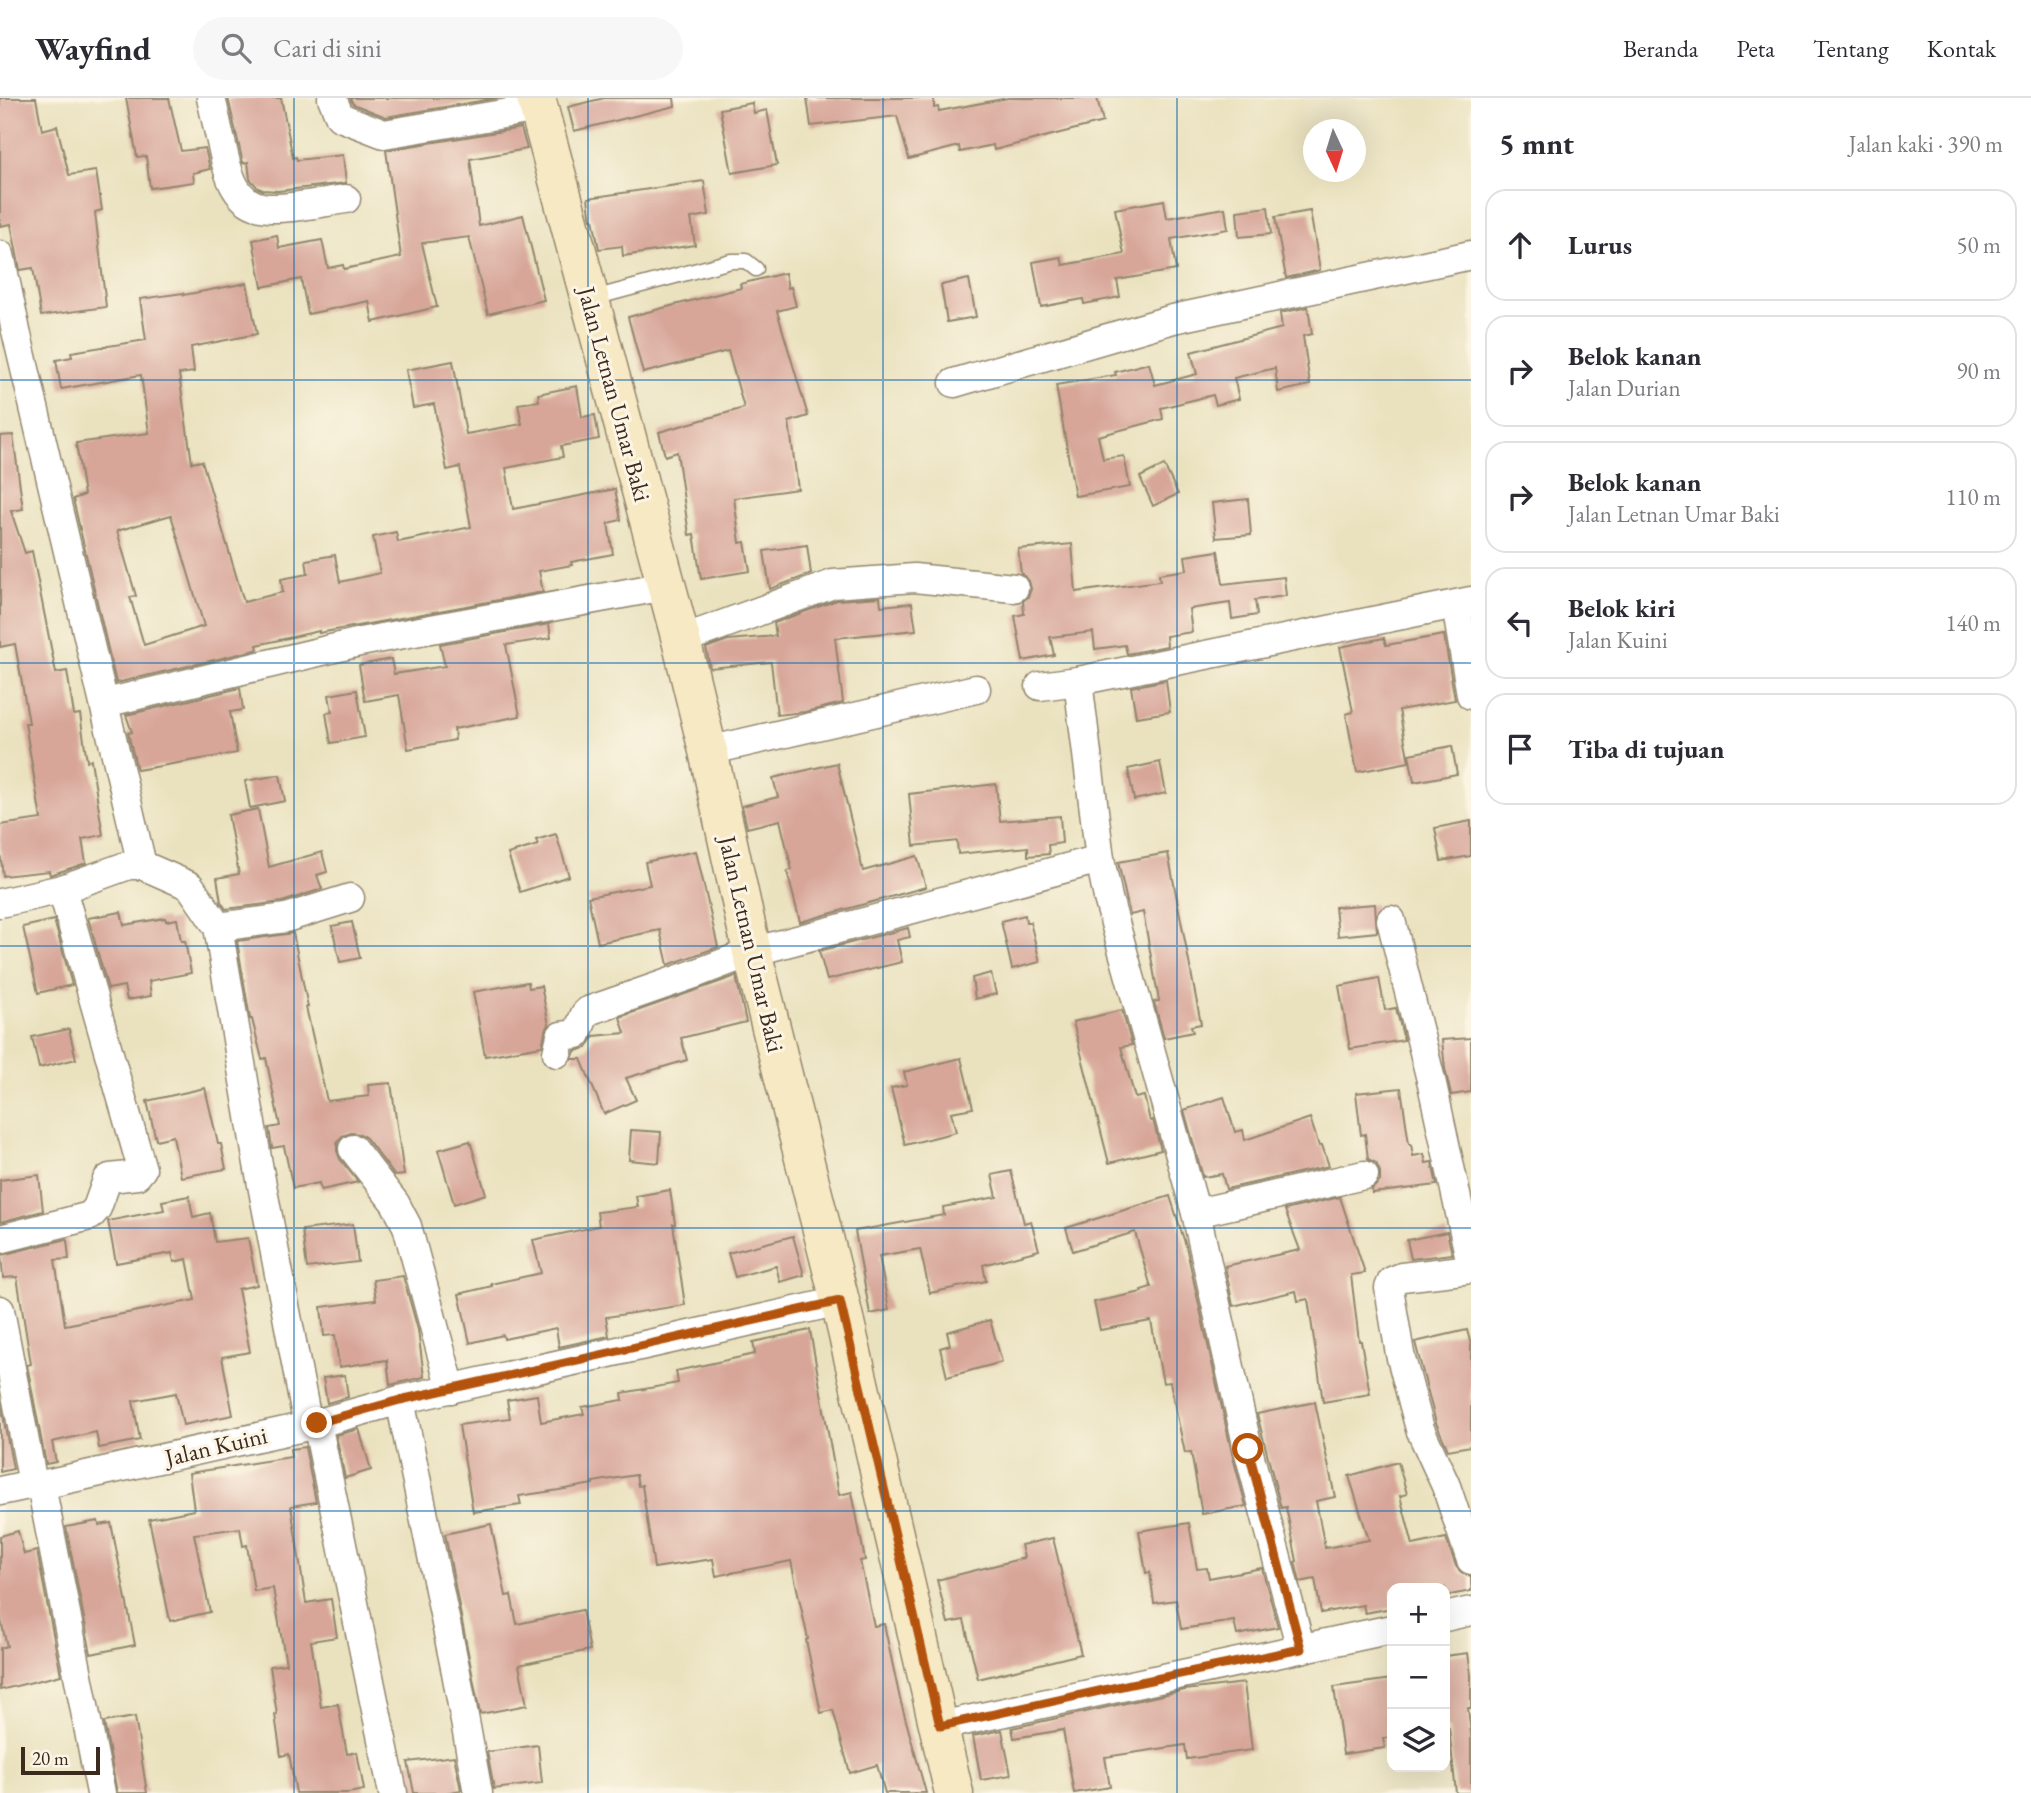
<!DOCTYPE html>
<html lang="id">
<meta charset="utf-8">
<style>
:root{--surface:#fff;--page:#f7f7f7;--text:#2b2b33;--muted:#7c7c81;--line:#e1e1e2}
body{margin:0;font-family:"EB Garamond",serif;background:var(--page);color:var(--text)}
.controls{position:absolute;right:21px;bottom:21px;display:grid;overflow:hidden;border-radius:14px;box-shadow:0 7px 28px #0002}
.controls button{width:63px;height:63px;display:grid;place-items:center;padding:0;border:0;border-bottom:2px solid var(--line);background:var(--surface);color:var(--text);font:35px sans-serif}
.compass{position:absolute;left:1303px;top:21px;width:63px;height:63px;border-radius:50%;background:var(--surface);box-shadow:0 7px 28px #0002;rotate:176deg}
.scale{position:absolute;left:21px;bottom:18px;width:79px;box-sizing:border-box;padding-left:7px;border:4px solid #3b2a1e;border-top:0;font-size:19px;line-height:24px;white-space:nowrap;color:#3b2a1e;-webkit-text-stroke:5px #fcf5e5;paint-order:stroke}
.stop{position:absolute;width:21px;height:21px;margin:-16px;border:5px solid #b45309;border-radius:50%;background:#fff}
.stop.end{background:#b45309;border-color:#fff;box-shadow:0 2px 7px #0008}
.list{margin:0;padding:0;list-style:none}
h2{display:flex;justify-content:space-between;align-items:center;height:91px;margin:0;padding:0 28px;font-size:30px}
h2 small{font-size:23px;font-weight:400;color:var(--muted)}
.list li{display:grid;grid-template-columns:46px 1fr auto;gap:21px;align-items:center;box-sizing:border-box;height:112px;margin:0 14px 14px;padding:0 14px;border:2px solid var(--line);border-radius:21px}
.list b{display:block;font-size:26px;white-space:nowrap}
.list p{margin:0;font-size:23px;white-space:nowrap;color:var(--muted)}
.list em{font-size:23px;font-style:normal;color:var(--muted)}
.icon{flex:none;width:38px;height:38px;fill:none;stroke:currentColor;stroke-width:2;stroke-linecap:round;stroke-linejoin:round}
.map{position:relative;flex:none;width:1471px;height:1695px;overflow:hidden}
header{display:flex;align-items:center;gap:42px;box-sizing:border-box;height:98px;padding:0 35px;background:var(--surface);border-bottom:2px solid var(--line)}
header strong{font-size:33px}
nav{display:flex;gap:38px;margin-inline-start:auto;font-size:24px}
.search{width:490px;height:63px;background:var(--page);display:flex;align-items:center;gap:18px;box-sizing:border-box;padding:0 24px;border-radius:38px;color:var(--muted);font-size:26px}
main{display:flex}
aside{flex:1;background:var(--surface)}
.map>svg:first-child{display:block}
.building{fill:#d7a699;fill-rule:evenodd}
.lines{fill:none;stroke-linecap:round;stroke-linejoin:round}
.lane-casing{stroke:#92866e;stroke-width:17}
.street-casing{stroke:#92866e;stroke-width:31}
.secondary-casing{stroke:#92866e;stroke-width:41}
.lane{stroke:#fff;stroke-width:14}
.street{stroke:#fff;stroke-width:28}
.secondary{stroke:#f7e9c3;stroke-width:38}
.route{stroke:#b45309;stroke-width:9}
.grid{fill:none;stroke:#1f6fb2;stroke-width:2;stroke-opacity:0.55}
.labels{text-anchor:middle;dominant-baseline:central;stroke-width:6;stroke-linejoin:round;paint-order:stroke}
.street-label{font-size:24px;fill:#3b2a1e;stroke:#fcf5e5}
</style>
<header>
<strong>Wayfind</strong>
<div class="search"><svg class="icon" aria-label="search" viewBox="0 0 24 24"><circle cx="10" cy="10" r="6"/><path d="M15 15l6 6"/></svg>Cari di sini</div>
<nav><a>Beranda</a><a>Peta</a><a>Tentang</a><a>Kontak</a></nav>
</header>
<main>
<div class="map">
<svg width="1471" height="1695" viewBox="0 0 1471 1695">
<rect width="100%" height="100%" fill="#fcf5e5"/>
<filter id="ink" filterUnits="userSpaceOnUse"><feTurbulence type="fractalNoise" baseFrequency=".0143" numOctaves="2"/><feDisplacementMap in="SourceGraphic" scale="14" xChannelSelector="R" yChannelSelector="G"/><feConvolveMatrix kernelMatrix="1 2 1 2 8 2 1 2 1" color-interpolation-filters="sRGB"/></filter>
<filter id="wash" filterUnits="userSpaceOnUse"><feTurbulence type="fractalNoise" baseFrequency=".00686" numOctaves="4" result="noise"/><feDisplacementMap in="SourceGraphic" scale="28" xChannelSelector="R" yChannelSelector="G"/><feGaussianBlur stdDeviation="1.57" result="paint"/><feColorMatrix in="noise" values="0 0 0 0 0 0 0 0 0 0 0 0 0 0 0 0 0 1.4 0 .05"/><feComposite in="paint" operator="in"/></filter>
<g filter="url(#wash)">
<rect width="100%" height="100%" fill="#eae2bf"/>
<g id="blocks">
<g class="building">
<path d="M0,0h36l6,32 15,-4 12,49 27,-4 6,39 -7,2 11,95 -65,9 -8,-48 -13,2 -9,-46 -11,2z"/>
<path d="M126,0h43l12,53 24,-3 5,21 -17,4 1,9 -44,6 -4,-32 -9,1z"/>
<path d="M228,0h53l12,60 3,-1 1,3 46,-5 3,28 -68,8 -15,-1 -5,-2 -8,-9 -2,-17 -5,1z"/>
<path d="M350,0h148l-112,19 -33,-13z"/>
<path d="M604,0h70l1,8 -101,25 -6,-24z"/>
<path d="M807,0h127v10l4,-1 1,4 69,-13h89l6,24 -109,28 -1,-5 -33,7 -1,-6 -50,13 -12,-43 -86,10z"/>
<path d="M752,5l2,10 13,-3 10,55 -45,8 -12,-64z"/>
<path d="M521,30l6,21 -57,10 9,67 44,-11 21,85 -56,14 -19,-77 -47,6 15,64 -64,15 -4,-21 -61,13 -7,-35 -39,8 -9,-47 24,-5 2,13 43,-8 6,28 15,-3 1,4 57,-12 -15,-107z"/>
<path d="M704,83l5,34 -18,3 4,27 -72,11 -1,-10 -23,3 -6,-30h-2l-1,-5 -2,-16z"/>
<path d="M1164,102l3,18 58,-10 3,21 -57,10 5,31 -59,10 3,17 -36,7 -1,-5 -42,8 -8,-45 28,-5 2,8 61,-11 -9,-45z"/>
<path d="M1268,109l3,27 -32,3 -2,-26z"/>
<path d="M1310,113l10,59 -34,8 -11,-61z"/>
<path d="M785,175l3,15 3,-1 5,19 -19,5 31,105 -19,6 9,67 -64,9 6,45 5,-1 5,29 -49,8 -7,-45 -5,1 -12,-83 -12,4 -6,-24 85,-24 -16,-57 -85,22 -15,-56 113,-29 -1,-4z"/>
<path d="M969,181l7,38 -29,5 -6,-37z"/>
<path d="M247,185l10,51 -66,13 3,25 -15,2 13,89 10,-2 42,141 39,-10 -2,-13 27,-5 -2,-14 29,-5 5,27 40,-9 -7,-36 23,-5 2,10 73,-15 -11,-60 -13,3 -13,-66 -21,4 -7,-38 47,-9 13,73 56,-10 -4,-20 21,-3 -1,-7 39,-8 5,31 13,-2 4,24 -38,7 2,11 -57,11 7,41 102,-20 6,31 -13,3 5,31 -42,8 1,3 -33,6 4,21 -224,41v-2l-62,14 1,4 -2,1 -140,33 -43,-184 11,-4 -8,-52 73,-10 -8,-58 -80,14 -5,-29 16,-3 -1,-5 75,-12 -6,-41 43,-6 1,2zM171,417l33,111 -60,19 -14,-48 6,-1 -19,-65z"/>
<path d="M1308,209l4,27 -9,2 7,49 -32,7 -3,-24 -41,10 5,21 -23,6 -3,-10 -52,13 2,11 -65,17 5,23 21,-3 6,31 -55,9 -19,-111 60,-10 -1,-3 34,-9 6,22 42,-11 -6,-22 91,-24 -2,-15z"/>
<path d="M13,337l10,74 -12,2 14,42 7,-2 24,122 11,-2 7,44 6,-1 7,47 4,-1 12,75 -21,4 4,24 -36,12 -1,-4 -46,5 -3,-24v-27l41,-6 -16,-96h4l-14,-79 -15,3v-211z"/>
<path d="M1164,367l14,29 -25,12 -13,-29z"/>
<path d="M1248,401l3,36 -35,3 -4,-35z"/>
<path d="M1072,446l4,48 84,-11 -1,-7 28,-4 -2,-14 33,-5 5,33 61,-7 2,19 -31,4 2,15 -25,4 -2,-16 -41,6 3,23 -26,4 1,10 -40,8 -2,-9 -30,4 -2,-17 -43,5 4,18 -31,6 -8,-45 9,-2 -1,-13 5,-4 3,-8 -2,-8 -8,-8 -3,-24z"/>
<path d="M807,447l4,29 -41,15 -6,-38z"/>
<path d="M880,499l1,9 31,-3 4,27 -81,8 8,65 -38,9 -28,3 -6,-53 -61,6 -4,-20 22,-8 48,-4 -2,-13 63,-23z"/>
<path d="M549,526l2,14 -45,7 14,71 -66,13 1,11 -47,9 -9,-54 -34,6 -6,-36 32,-6 3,15 51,-8 -5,-22z"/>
<path d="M1444,537l11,65 -56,10 10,52 -52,10 -11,-58 7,-2 -13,-65 44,-9 2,7z"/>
<path d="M1166,582l4,32 -34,5 -5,-30z"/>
<path d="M240,590l3,22 -13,2 7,41 -100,17 -9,-37 4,-1 -6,-17z"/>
<path d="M357,592l8,47 -34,6 -5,-30 6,-1 -3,-17z"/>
<path d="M1452,648l5,28 -43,8 -5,-28z"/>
<path d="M1160,664l6,31 -32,7 -6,-31z"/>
<path d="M837,665l26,108 54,-15 9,31 -126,35 -13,-51 5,-1 -12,-50 -33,8 -5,-22 36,-9 -5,-19z"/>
<path d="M280,677l5,26 -35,7 -5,-27z"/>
<path d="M996,686l4,37 60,-5 2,27 -14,2 1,9 -21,2v-9l-70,7 -1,-13 -43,5 -5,-52z"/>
<path d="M258,711l11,58 53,-15 5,20 -10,3 5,14 -40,13 -56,7 -5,-7 -4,-24 22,-4 -11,-59z"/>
<path d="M1471,723v35l-30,5 -6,-33z"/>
<path d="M556,736l13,42 -49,16 -12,-38 30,-9 -2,-5z"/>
<path d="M696,753l22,96 -50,18 -8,-35 -62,13 -10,-46 62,-12 -5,-23z"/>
<path d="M1168,755l33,171 -10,2 2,6 -29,6 -10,-36 5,-1 -16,-89 -13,3 -12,-53z"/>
<path d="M1375,806l2,28 -39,4 -3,-29z"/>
<path d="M121,814l3,13 41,-7 1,3 11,-2 4,22h4l6,32 -42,8 2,15 -24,4 -3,-14 -16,3 -20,-71z"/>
<path d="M1025,817l1,7h4l10,40 -28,7 -11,-48z"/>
<path d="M54,822l18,65 -34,8 -15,-66z"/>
<path d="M352,824l8,36 -20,4 -8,-36z"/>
<path d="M908,830l2,9 -13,3 5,22 -75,18 -8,-29z"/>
<path d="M293,835l15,74h-2l21,94 42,-5 -1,-11 23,-2 13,92 -9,1 -29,-38 -6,-4 -9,-1 -9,3 -5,7v8l3,8 18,23 -37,8 -2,-7 -26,5 -9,-42 -12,2 -3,-20 11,-2 -14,-68 -4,1 -10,-40h-2l-13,-78z"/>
<path d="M991,875l5,21 -21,5 -3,-21z"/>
<path d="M736,878l10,46 -65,16 6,22 -61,18 10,22 -32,14 -23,-55h-9l3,-8 12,-3 7,-12 31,-3 -5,-16z"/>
<path d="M1379,880l6,32 11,-2 8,32 -54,9 -11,-63z"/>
<path d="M528,884l1,6 12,-2 8,39 -4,7 -3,14 -57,10 -12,-64z"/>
<path d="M1122,912l10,35 -11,2 14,51 9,-2 6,25 3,-1 8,30 -52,13 -36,-141z"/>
<path d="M69,931l7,30 -37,9 -7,-31z"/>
<path d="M1471,940v54l-20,3 -6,-26 -3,-29z"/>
<path d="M961,960l12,50 -22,4 5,20 -51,13 -14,-57 16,-3 -3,-13z"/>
<path d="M205,990l13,56h3l5,25 -45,8 -8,-41 -17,4 -9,-39z"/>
<path d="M1401,990l8,56h2l2,12 11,-2 2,9 6,-1 5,23 -65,8v-4l8,-8v-9l-4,-9 -8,-4 -3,-25 -4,1 -5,-42z"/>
<path d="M1224,999l11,35 8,-2 2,10 65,-22 9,28 3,-1 7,21 -103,23 -4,-15 -19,3 -19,-67z"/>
<path d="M631,1032l30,2 -2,31 -30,-3z"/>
<path d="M470,1043l16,53 -32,10 -16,-54z"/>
<path d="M1011,1073l13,52 7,-2 8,29 -56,15 3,16 -56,12 -10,-44 -41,7 10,54 -19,4 -15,-83 89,-16 -1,-8 54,-10 -5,-22z"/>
<path d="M39,1077l4,36 -43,11v-42z"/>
<path d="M670,1092l5,34h-2l12,81 -79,12 3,19 -50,11 -3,-19 -52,11 -1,-4 -33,8 -11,-49 33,-8 -1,-2 50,-11 -8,-33 66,-14 -2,-14 41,-5 -2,-11z"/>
<path d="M189,1098l4,21 17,-4 5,29 33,-4 9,47 -19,4 12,63 -28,5 11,58 -50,10 -7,-32 -43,8 7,39 -41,8 -3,-16 -44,10 4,20 -10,2 -19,-99 4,-1 -14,-87 -14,1 -2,-23 66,-16 2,20 -14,1 10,65 130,-25 -8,-41 -13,3 -2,-9 -56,10 -8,-42 56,-11 -2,-9z"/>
<path d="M1170,1098l16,50 46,207 14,53 -44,8 -11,-62 -6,1 -15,-71 -7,1 -12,-62 -51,9 -6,-28 48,-10 -1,-2 10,-3 -16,-55 -62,19 -7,-23z"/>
<path d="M1340,1099l25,76 -14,2 8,66h2l9,53 -47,8 -15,-103 -10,2 -2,-10 -63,15 -8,-40 75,-16 -15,-40z"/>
<path d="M353,1126l5,38 -51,6 -5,-38z"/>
<path d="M1447,1134l5,22 -41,5 -4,-19z"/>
<path d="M793,1138l11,39 -24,7 -4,-16 -41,11 -7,-24z"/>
<path d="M403,1178l15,54 6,47 -34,8 -3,-25 -48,7 -4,-32 -11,1 -3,-29 55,-7 -3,-20z"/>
<path d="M990,1222l12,42 -55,15 -7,-29 10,-3 -3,-13z"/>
<path d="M810,1232l29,165 13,-3 13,68 -5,1 14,65 10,-2 16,75 26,94h-41l-8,-28 -27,8 -17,-63 -12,3 -15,-73 2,-1 -17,-78 -75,15 -3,-17 -59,9 -12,-83 -4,1 -2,-11 -43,7v2l-34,6 -40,6 2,9 -48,7 -14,-87 51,-7 -3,-18 30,-5 4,27 43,-8 -2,-7 41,-7 -1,-7 56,-10 -2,-12 79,-17 -2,-12z"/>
<path d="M1467,1232l4,15v101l-23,4 -12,-27 -21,-81z"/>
<path d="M345,1277l3,22 -21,6 -4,-25z"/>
<path d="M0,1301l13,70 -13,3z"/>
<path d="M1315,1304l20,95 -19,4 9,47 44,-8 -20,-64 49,-14 9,32 -7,2 13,49 33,-7 10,28 5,7 10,3v15l-26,5v-8h-53v20l-27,5 -2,-8 -42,8 -6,-34 -15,3 -5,-20 2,-1 -11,-54 -5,1 -24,-94z"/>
<path d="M359,1331l12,41 -26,8 -9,-43z"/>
<path d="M305,1349l11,55 -25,4 15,97 25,-4 6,38 -26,4 10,66 17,-3 9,50 10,-2 7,38 -16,3h-52l-7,-39 -8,2 -6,-41h2l-7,-49 16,-2 -13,-76 -19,3 -7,-46 -4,1 -3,-18 -46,6 16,78 -40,9 -21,-102 45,-9 -5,-37 102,-16 -1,-8z"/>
<path d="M98,1423l1,4 12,-2 24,122 -44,9 -25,-127z"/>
<path d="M1189,1425l8,46 10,-1 2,10 53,-10 16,59 -41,8 -3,-14 -53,8 -5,-29 -22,3 -4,-31 -4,1 -7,-42z"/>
<path d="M491,1426l15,72 5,-1 6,29 65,-14 8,40 -71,15 8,40 -47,9 -35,-180z"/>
<path d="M18,1433l6,23 13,-3 24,124 -61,15v-42l7,-2 -7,-29v-81z"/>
<path d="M1053,1440l28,116 -103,25 -14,-59 -16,3 -11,-43 87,-22 -3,-13z"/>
<path d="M1468,1555l3,22v33h-3l3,27v58h-15l-7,-65h-4v-72z"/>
<path d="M1392,1581v58l-9,1 2,10 -42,6 -9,-67z"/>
<path d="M1244,1585l8,67 -65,9 -2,-14 -80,12 5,30 -36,6 -11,-63 -49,8 -2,-10 173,-38z"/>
<path d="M135,1619l12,76h-30l-13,-71z"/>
<path d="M1002,1632l9,45 -30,5 -8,-44z"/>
<path d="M538,1647l4,38 -48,6 -7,-37z"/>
<path d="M454,1658l7,34 -15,3h-32l-6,-31z"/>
</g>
</g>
</g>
<g filter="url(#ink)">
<use href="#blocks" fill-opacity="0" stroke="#92866e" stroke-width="2"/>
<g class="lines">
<g class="lane-casing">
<path id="lane" d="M590,201l141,-38h15l10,8"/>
</g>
<g class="street-casing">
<g id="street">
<path d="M211,0c4,16 7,32 11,48 6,28 13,61 48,62 22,1 53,-6 76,-9"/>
<path d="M332,0l8,19 44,17 155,-26"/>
<path d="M0,157l16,76 126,534"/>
<path d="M954,285l219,-64 298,-64"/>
<path d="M1456,507l15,90"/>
<path d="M681,542l152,-56 81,-6 100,10"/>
<path d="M1078,583l22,178 8,39 88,315 52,236 53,200"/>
<path d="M1040,588l38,-5 393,-80"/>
<path d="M105,605l255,-61 306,-56"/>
<path d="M708,653l268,-62"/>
<path d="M0,805l62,-14 67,-24h13l48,21 28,41 40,237 50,262"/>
<path d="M1391,822l41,164 39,180"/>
<path d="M218,829l68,-9 64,-20"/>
<path d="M557,955l4,-17 16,-2 8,-20 3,-3 109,-38 55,-21 348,-93"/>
<path d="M353,1051l42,54 12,23 44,163"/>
<path d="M1196,1115l168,-38"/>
<path d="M0,1141l90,-23 7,-8 10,-28 3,-2 27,-3 5,-6 -80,-280"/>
<path d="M1471,1171l-69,8 -10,4 -3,7 11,66 20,75 26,57 25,74"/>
<path d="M0,1212l33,174"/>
<path d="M400,1302l56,272 22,121"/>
<path d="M317,1325l76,370"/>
<path d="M41,1387l60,308"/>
<path d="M0,1393l33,-7 8,1 267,-59 92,-26 440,-99"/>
<path d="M1445,1519l26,-6"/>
<path d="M940,1628l452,-97"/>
</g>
</g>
<g class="secondary-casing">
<path id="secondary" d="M536,0l145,542 27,111 44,201 88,349 114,492"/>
</g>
<use href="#lane" class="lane"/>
<use href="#street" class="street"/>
<use href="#secondary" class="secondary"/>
</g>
</g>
<g class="lines" filter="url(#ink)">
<path class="route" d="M317,1325l83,-23 440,-99 100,425 191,-42 170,-35 -53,-200"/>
</g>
<path class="grid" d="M294,0v1695M588,0v1695M883,0v1695M1177,0v1695M0,282h1471M0,565h1471M0,848h1471M0,1130h1471M0,1413h1471"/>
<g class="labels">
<g class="street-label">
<text transform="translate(615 296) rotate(75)">Jalan Letnan Umar Baki</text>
<text transform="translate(752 846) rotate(77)">Jalan Letnan Umar Baki</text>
<text transform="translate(216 1348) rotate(-13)">Jalan Kuini</text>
</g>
</g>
</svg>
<div class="controls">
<button>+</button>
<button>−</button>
<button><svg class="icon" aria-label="layers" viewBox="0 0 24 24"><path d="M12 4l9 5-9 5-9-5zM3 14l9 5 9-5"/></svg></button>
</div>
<svg class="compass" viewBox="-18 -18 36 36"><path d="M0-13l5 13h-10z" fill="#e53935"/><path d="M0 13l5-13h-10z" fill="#7c7c81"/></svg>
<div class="scale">20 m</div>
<div class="stop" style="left:1248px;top:1351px"></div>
<div class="stop end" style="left:317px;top:1325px"></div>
</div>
<aside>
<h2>5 mnt<small>Jalan kaki · 390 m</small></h2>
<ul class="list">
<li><svg class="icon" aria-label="ahead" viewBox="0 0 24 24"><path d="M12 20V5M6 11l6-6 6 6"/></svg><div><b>Lurus</b></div><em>50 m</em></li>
<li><svg class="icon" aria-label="right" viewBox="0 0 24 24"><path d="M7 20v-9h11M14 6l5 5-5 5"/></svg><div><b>Belok kanan</b><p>Jalan Durian</p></div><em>90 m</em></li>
<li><svg class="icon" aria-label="right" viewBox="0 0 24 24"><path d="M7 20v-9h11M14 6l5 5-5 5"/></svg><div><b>Belok kanan</b><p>Jalan Letnan Umar Baki</p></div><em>110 m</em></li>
<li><svg class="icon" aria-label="left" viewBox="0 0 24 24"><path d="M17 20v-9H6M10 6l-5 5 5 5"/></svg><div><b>Belok kiri</b><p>Jalan Kuini</p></div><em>140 m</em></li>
<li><svg class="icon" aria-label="arrive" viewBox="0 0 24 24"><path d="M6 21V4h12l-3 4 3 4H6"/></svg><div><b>Tiba di tujuan</b></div></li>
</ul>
</aside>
</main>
